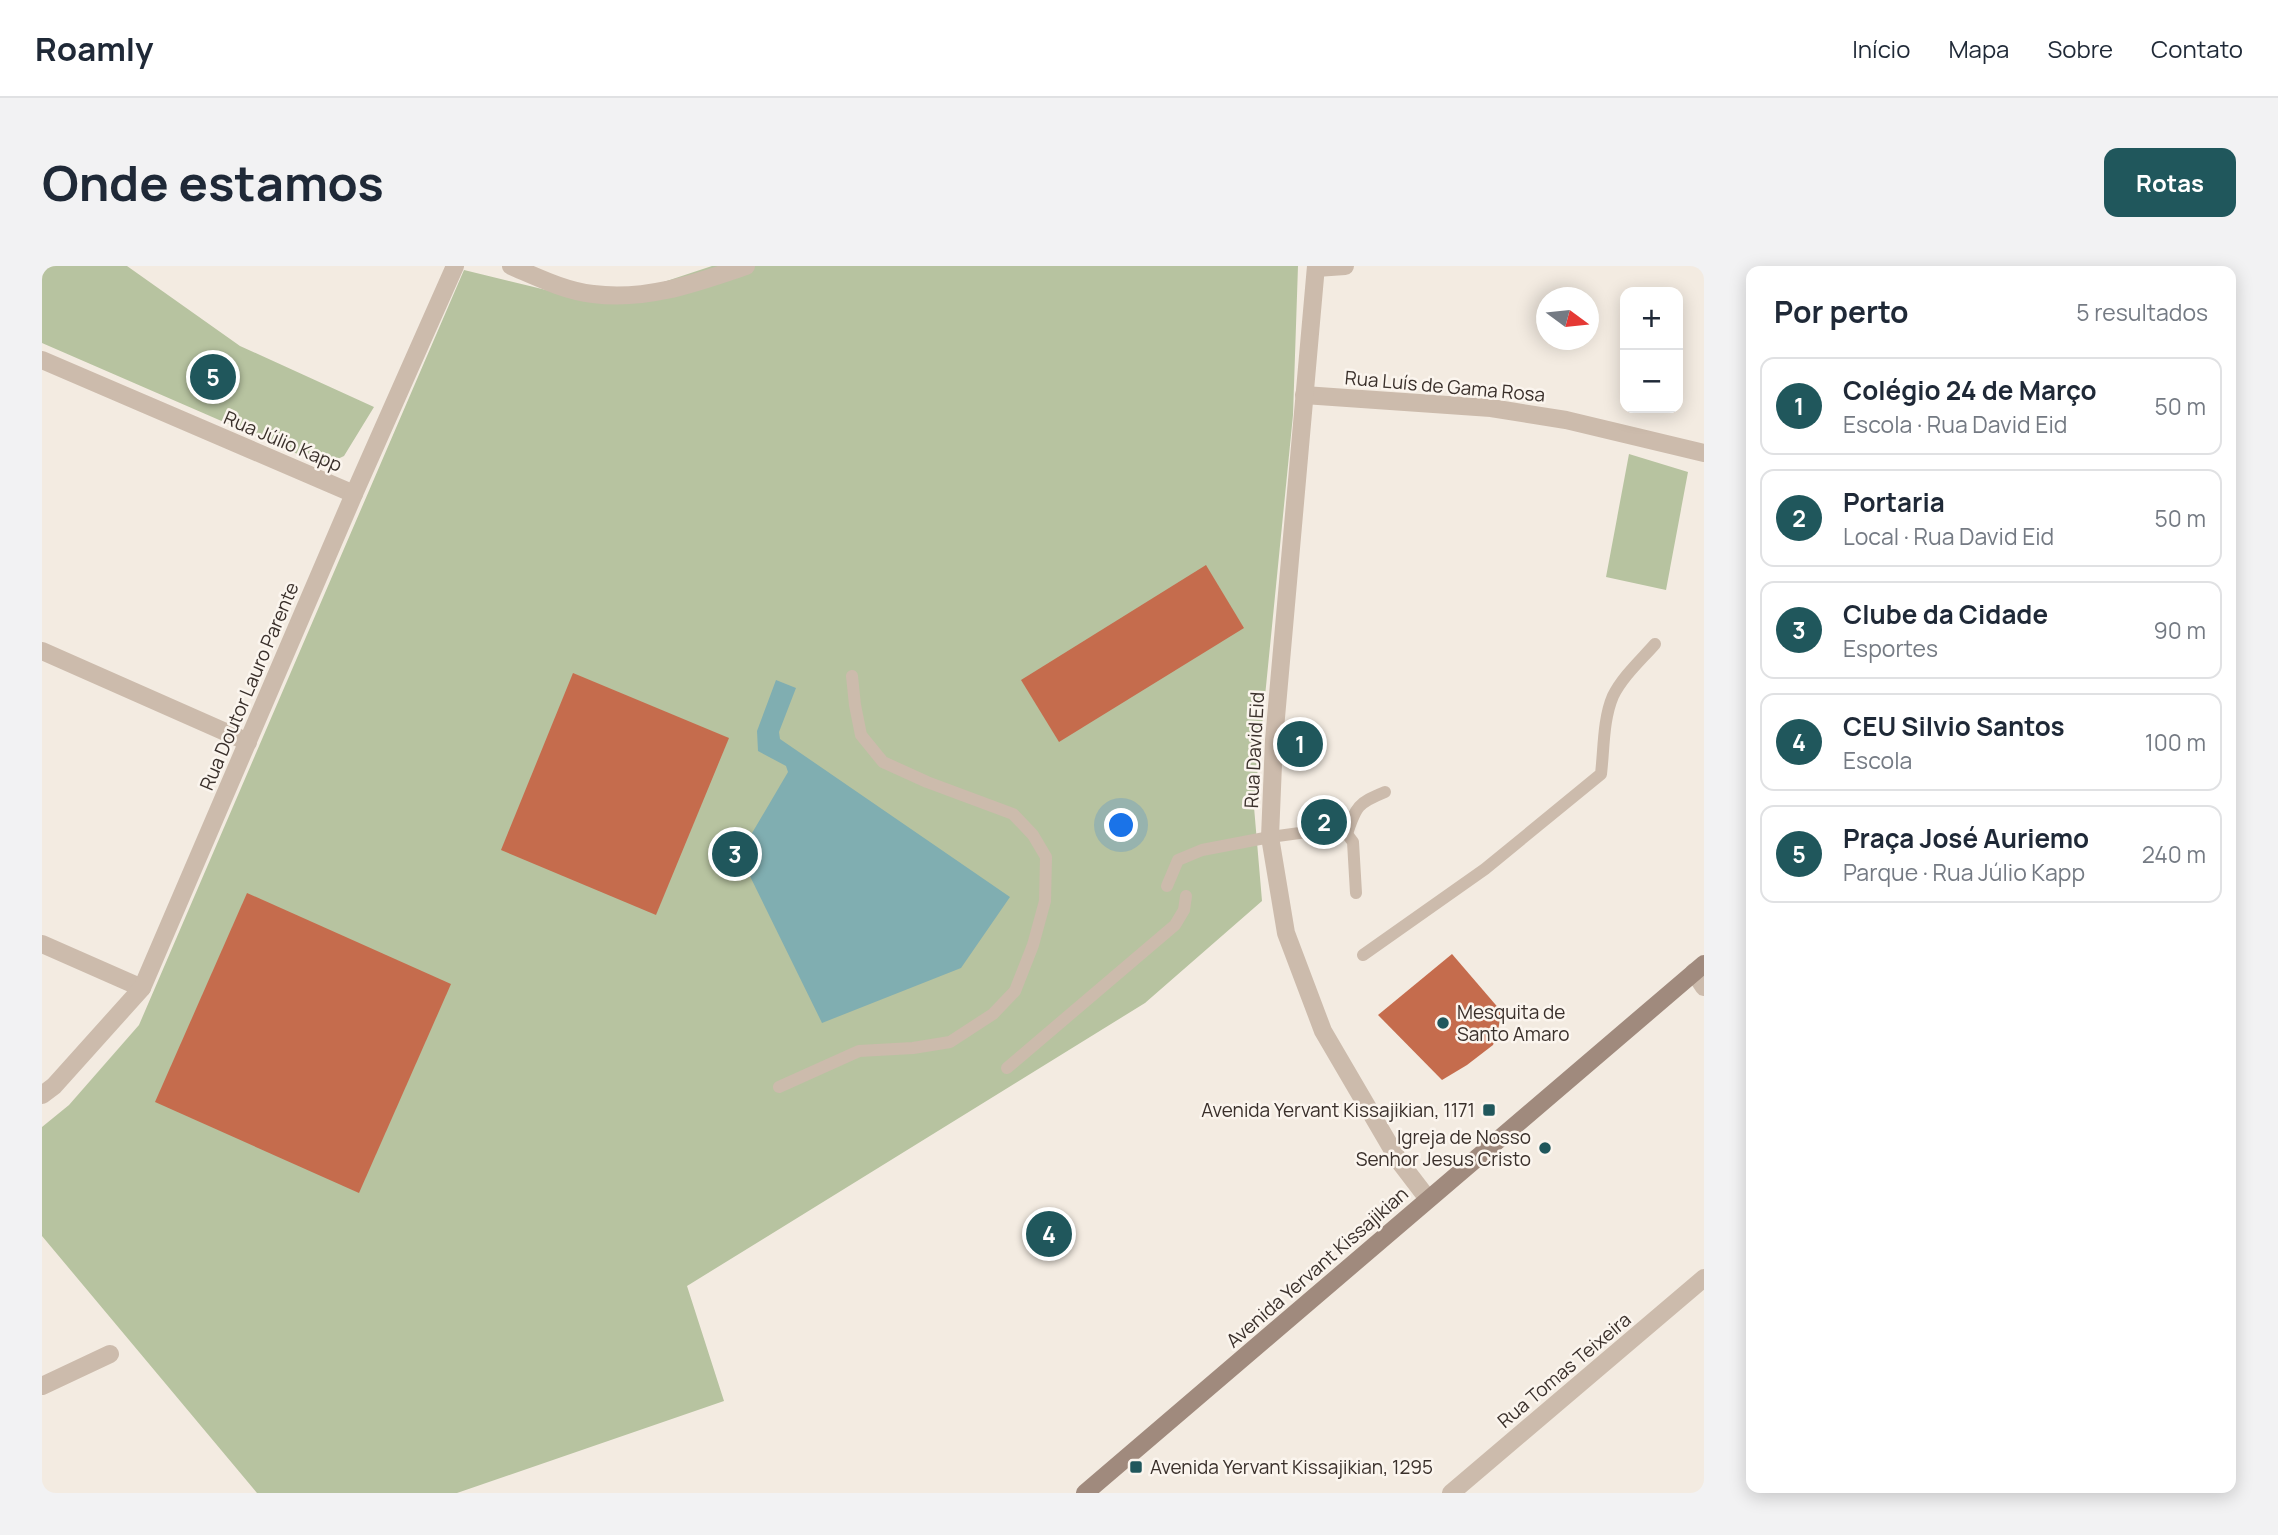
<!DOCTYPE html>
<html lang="pt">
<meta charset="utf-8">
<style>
:root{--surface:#fff;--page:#f2f2f3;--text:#1f2937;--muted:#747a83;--line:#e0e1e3;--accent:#20575c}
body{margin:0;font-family:Manrope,sans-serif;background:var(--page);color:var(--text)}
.controls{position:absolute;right:21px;top:21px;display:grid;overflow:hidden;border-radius:14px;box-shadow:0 4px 18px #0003}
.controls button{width:63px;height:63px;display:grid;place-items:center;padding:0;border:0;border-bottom:2px solid var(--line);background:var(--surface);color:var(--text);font:35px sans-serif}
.compass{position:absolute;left:1494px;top:21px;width:63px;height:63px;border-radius:50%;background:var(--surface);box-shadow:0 4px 18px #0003;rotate:105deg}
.you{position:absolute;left:1080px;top:560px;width:24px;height:24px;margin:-18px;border:5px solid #fff;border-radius:50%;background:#1a73e8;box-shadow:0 0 0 10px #1a73e833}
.badge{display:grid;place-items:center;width:46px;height:46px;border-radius:50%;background:var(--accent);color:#fff;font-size:23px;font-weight:700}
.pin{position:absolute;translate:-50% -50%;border:4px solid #fff;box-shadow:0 2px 7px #0006}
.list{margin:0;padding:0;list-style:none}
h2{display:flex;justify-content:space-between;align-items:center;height:91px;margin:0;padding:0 28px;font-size:30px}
h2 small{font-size:23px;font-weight:400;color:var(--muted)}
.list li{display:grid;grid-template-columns:46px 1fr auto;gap:21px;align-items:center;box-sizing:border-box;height:98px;margin:0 14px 14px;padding:0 14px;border:2px solid var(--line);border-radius:14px}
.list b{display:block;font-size:26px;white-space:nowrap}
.list p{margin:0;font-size:23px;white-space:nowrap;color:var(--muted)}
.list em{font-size:23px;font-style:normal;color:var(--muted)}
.map{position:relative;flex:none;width:1662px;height:1227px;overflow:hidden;border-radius:14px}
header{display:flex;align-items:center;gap:42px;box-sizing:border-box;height:98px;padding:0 35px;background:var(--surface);border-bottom:2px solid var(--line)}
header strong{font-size:33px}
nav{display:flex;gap:38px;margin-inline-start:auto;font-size:24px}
.intro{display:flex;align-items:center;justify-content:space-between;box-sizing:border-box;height:168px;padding:0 42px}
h1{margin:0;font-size:49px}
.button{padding:18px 32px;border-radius:14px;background:var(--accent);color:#fff;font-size:24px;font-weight:700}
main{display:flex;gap:42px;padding:0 42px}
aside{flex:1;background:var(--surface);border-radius:14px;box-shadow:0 4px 18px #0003}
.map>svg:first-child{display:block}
.green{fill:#b7c3a0}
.water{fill:#80aeb1}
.building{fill:#c56c4d}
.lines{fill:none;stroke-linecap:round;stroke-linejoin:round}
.service{stroke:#ccbbac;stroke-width:12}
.minor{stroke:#ccbbac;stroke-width:18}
.tertiary{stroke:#ccbbac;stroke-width:18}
.secondary{stroke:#a08a7d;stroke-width:18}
.poi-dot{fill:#20575c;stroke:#fbf5ee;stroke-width:2.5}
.labels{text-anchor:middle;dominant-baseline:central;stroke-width:5;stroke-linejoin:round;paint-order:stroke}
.street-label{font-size:19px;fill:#3a302b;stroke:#fbf5ee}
.poi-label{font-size:19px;fill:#3a302b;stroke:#fbf5ee;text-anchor:start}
</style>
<header>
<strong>Roamly</strong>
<nav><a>Início</a><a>Mapa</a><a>Sobre</a><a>Contato</a></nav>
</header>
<div class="intro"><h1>Onde estamos</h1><a class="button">Rotas</a></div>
<main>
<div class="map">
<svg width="1662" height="1227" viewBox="0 0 1662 1227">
<rect width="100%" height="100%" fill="#f3ebe1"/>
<g class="green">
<path d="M0,0h85l113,80 134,61 -30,49 -17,8 -18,-5 -267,-116z"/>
<path d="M670,0h586l-5,149 -39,392 8,94 -117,102 -458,283 37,115 -267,92h-200l-215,-257v-109l27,-22 70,-80 325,-755 136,33z"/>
<path d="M1587,188l59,18 -22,118 -60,-13z"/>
</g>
<path class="water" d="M734,414l20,8 -17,44 1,7 230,158 -49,71 -139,55 -78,-159 1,-19 43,-73 -2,-6 -28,-15 -1,-20z"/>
<g class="building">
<path d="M1164,299l38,63 -185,114 -38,-62z"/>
<path d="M531,407l156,65 -73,177 -155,-65z"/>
<path d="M1293,536l2,39 -25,2 -2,-40z"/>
<path d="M205,627l204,91 -92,209 -204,-91z"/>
<path d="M1410,688l49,57 -3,21 -5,13 -26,20 -25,15 -64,-65z"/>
</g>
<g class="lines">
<g class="service">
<path d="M1305,568c9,-28 11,-31 38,-42"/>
<path d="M1125,620l11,-26 24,-10 68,-13 66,-9 11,6 6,8 3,51"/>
<path d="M1321,689l122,-86 116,-95c3,-25 2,-55 12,-78 10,-20 28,-36 42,-52"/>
<path d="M965,802l168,-143 9,-15 2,-14"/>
<path d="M737,821l80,-36 54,-3 37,-6 43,-28 22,-23 18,-46 12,-44 1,-44 -13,-22 -20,-21 -86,-32 -44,-20 -22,-27 -6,-30 -3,-29"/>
</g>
<g class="minor">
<path d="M1274,2l29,-2"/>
<path d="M0,94l312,134"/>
<path d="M1262,129l187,13 75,12 138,33"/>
<path d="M0,385l206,91"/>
<path d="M0,678l100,44"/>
<path d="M1652,706l10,15"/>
<path d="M0,829l12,-9 88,-98 212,-494 101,-228"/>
<path d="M0,1120l68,-32"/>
<path d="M1409,1227l253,-215"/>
</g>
<g class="tertiary">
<path d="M469,0c26,11 54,25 82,28 54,7 103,-11 153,-28"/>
<path d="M1274,0l-42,474 -4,97 16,96 37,98 76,130 29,38"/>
</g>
<path class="secondary" d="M1043,1227l619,-529"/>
</g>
<g class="poi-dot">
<circle cx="1401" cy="757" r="7"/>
<rect x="1440" y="837" width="14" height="14" rx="3.5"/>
<circle cx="1503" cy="882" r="7"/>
<rect x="1087" y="1194" width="14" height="14" rx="3.5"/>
</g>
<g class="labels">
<g class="street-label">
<text transform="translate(1403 120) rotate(5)">Rua Luís de Gama Rosa</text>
<text transform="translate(241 175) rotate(23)">Rua Júlio Kapp</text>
<text transform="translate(207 420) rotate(-67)">Rua Doutor Lauro Parente</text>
<text transform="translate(1212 484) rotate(-87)">Rua David Eid</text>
<text transform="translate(1275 1001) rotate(-41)">Avenida Yervant Kissajikian</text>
<text transform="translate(1522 1104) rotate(-40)">Rua Tomas Teixeira</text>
</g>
<g class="poi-label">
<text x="1415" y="746">Mesquita de<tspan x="1415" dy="22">Santo Amaro</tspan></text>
<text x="1433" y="844" text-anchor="end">Avenida Yervant Kissajikian, 1171</text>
<text x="1489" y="871" text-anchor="end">Igreja de Nosso<tspan x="1489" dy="22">Senhor Jesus Cristo</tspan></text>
<text x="1108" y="1201">Avenida Yervant Kissajikian, 1295</text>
</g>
</g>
</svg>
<div class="controls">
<button>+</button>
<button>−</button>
</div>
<svg class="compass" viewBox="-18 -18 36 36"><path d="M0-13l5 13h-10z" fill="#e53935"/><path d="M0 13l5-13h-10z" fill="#747a83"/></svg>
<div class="you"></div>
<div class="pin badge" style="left:1258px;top:478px">1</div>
<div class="pin badge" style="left:1282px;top:556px">2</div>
<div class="pin badge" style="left:693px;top:588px">3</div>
<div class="pin badge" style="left:1007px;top:968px">4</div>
<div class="pin badge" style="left:171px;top:111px">5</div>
</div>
<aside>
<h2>Por perto<small>5 resultados</small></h2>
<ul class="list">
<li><span class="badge">1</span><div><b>Colégio 24 de Março</b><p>Escola · Rua David Eid</p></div><em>50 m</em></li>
<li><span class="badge">2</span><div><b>Portaria</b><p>Local · Rua David Eid</p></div><em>50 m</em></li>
<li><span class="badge">3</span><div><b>Clube da Cidade</b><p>Esportes</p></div><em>90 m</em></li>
<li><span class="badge">4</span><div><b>CEU Silvio Santos</b><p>Escola</p></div><em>100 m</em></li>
<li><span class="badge">5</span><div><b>Praça José Auriemo</b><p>Parque · Rua Júlio Kapp</p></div><em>240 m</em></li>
</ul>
</aside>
</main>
